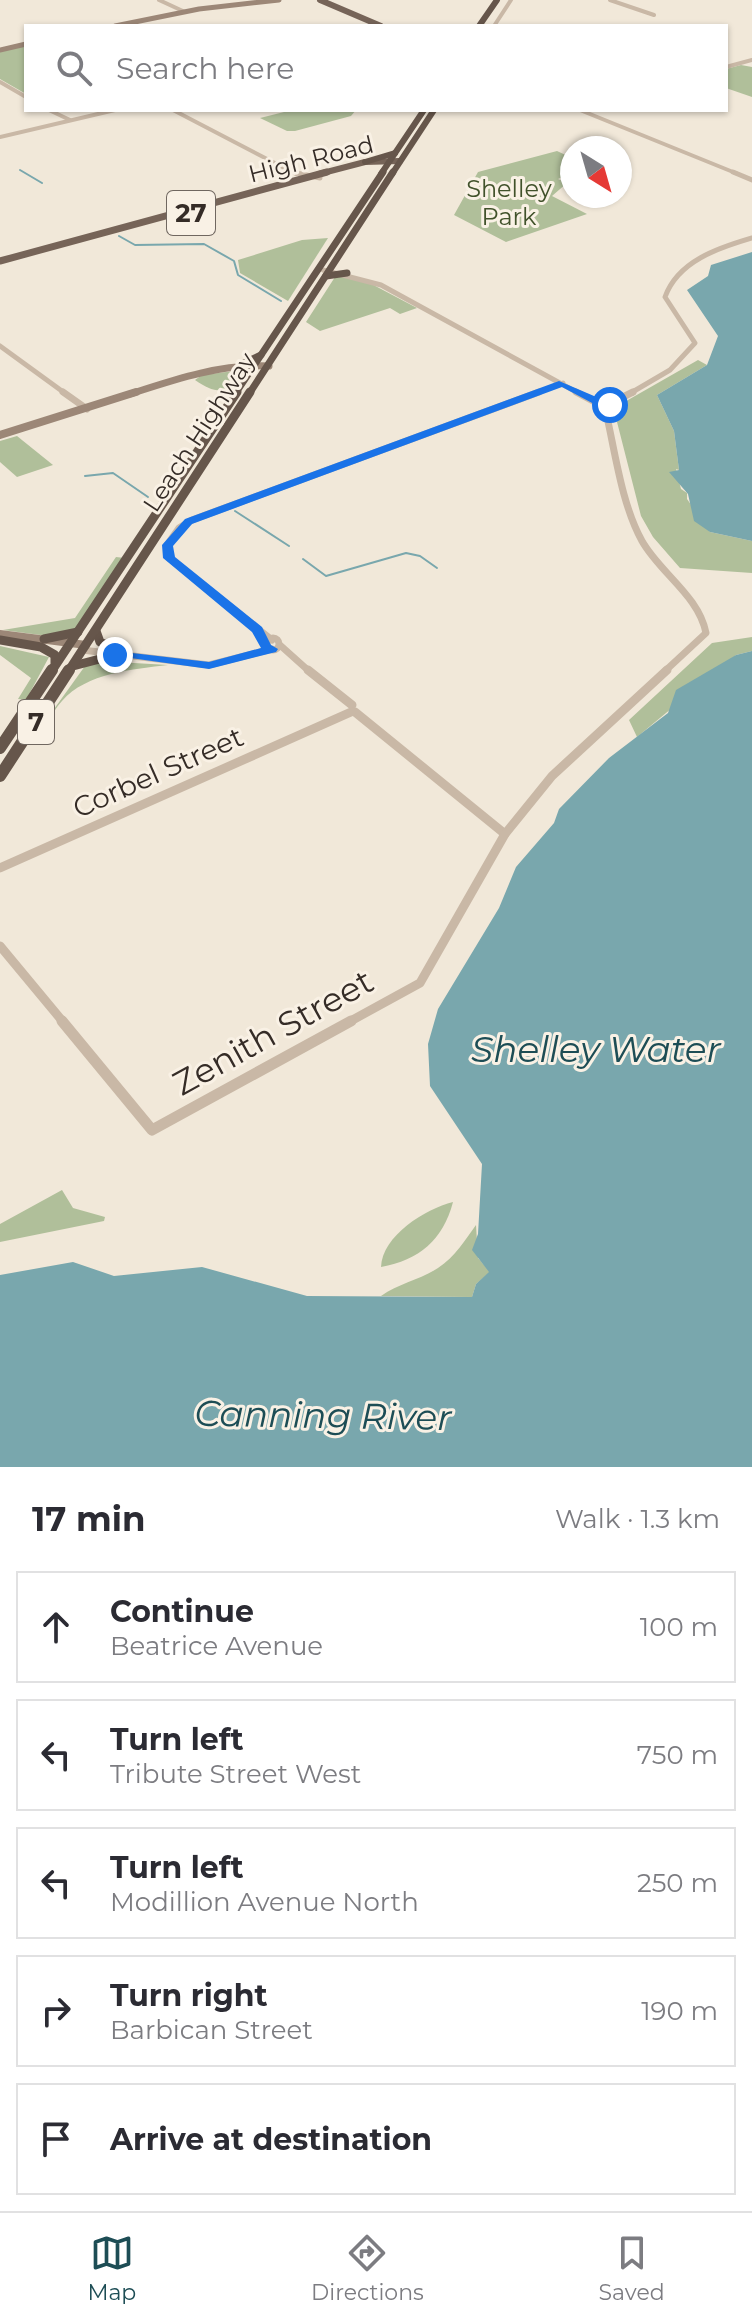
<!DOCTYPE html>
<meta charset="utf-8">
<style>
:root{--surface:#fff;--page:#f2f2f3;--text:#2b2b33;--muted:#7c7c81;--line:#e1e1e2;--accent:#1d4d55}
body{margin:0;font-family:Montserrat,sans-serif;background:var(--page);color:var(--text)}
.compass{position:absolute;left:560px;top:136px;width:72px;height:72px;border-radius:50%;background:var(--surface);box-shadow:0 2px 6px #0004;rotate:143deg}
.stop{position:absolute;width:24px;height:24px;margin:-18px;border:6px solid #1a73e8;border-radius:50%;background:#fff}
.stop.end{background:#1a73e8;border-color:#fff;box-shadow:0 2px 8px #0008}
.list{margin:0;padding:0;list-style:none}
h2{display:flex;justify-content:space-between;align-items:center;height:104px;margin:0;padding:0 32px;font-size:34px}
h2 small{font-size:26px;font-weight:400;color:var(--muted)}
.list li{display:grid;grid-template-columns:52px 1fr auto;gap:24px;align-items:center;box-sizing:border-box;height:112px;margin:0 16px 16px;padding:0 16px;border:2px solid var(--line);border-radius:0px}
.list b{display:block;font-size:30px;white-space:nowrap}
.list p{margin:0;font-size:26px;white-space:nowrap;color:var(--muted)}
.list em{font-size:26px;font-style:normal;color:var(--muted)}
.icon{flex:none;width:44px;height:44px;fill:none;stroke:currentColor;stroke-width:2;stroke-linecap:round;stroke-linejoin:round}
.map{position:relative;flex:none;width:752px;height:1467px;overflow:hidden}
.search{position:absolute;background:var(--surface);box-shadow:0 2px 6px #0004;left:24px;right:24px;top:24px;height:88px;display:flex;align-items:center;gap:20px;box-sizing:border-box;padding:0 28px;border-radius:0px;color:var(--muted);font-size:30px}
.sheet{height:744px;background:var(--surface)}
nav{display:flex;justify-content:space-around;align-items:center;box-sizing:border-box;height:112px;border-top:2px solid var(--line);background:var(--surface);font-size:22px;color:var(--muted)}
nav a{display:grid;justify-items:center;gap:4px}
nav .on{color:var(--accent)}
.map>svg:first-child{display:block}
.green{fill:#b0bf9a}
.water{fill:#79a7ad}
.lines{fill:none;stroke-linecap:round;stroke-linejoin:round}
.stream{stroke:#79a7ad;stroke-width:2}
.tertiary-far4{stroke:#c9b8a6;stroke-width:4}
.tertiary-far3{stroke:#c9b8a6;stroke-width:5}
.tertiary-far2{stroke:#c9b8a6;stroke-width:7}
.tertiary-far1{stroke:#c9b8a6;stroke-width:9}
.tertiary{stroke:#c9b8a6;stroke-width:11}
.secondary-far2{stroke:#9c8777;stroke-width:5}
.secondary-far1{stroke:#9c8777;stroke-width:7}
.secondary{stroke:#9c8777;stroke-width:8}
.primary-far1{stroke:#766458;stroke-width:6}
.primary{stroke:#766458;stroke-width:7}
.trunk-far3{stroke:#66564b;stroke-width:6}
.trunk-far2{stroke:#66564b;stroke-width:7}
.trunk-far1{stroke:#66564b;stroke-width:9}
.trunk{stroke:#66564b;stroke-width:12}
.route{fill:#1a73e8}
.labels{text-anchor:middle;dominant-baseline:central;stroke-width:6;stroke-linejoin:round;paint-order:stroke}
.far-street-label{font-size:24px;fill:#352c27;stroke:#f9f1e5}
.far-park-label{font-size:24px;fill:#41522b;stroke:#f9f1e5}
.shield{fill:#f9f1e5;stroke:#706760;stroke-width:2}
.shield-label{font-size:26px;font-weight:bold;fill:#352c27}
.street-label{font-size:28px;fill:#352c27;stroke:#f9f1e5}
.near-street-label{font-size:34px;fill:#352c27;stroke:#f9f1e5}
.near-water-label{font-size:36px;font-style:italic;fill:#1d4d55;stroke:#f9f1e5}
</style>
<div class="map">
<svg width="752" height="1467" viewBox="0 0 752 1467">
<rect width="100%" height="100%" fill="#f1e8d9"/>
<g class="green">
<path d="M26,46v48l-26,-15v-28z"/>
<path d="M741,65l11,2v30l-26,-9v-19z"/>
<path d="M292,110h64l-5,6 -56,15h-8l-27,-13z"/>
<path d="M557,151l15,7v6l-7,3 -1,5 5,2 -11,5 9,4 -15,13 35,18 -81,28 -52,-27 24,-43z"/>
<path d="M328,238l-40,63 -48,-28 -2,-13 64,-20z"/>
<path d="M344,276l20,4 53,28 -17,6 -10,-6 -70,23 -14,-9 29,-45z"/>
<path d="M698,360l9,5 -50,30 17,36 5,39 -3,-1 5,20 6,4v6l23,33 42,9v32l-72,-5 -27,-31 -12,-21 -24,-94 3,-12 8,-10z"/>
<path d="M234,371l8,5 -7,12c-18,5 -25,2 -40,-8l7,-5z"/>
<path d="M17,436l36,29 -36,12 -17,-15v-21z"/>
<path d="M116,557l9,1 -50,73 -27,5 -45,-6 72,-12z"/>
<path d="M752,637v14l-16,4 -99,82 -8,-17 83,-77z"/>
<path d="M0,646l49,11 -23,43 -8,-1 13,-21 -31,-23z"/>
<path d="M100,661l68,4c-34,4 -82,8 -106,36 -12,13 -16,31 -31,40l54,-75z"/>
<path d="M62,1190l11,18 32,9 -1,4 -104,21v-18z"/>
<path d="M453,1202c-10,38 -34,58 -72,65 1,-31 44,-58 72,-65z"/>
<path d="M476,1225l2,33 12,14 -14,12 -4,13 -91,-1c18,-13 39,-16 57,-28 17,-11 27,-28 38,-43z"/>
</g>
<g class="water">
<path d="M752,252v289l-42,-9 -16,-11 -6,-27 -19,-22 10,-2 -5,-39 -17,-36 50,-30 11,-29 -31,-46 21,-14 3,-11z"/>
<path d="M752,651v816h-752v-192l73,-13 41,14 88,-9 105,29 165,1 4,-13 13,-12 -17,-22 6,-16 4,-70 -52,-78 -2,-42 10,-35 61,-101 17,-41 38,-44 5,-14 50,-51 59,-45 8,-23 60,-35z"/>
</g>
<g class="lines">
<g class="stream">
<path d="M20,170l22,13"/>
<path d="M119,236l16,9 69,-1 30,17 4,14 43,26"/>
<path d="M85,476l28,-3 35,24"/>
<path d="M235,511l54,35"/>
<path d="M303,559l23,17 80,-23 14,3 17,12"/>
</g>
<g class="tertiary-far4">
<path d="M159,0l26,12"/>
<path d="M610,0l44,15"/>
<path d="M494,26l17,-26"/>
<path d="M726,67l26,-7"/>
<path d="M0,82l26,15"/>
<path d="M49,110l21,10"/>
<path d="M173,110l123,64"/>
<path d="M580,110l158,64"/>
<path d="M0,137l115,-27"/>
</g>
<g class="tertiary-far3">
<path d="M292,172l28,6"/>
<path d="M733,172l19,8"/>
<path d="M323,270l58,15 199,109"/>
<path d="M0,346l66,48"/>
<path d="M534,394l29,-11"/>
<path d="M629,394l41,-24 25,-27 -30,-46c13,-36 53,-49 87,-59"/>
</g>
<g class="tertiary-far2">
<path d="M63,392l24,17"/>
<path d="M576,392l28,15"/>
<path d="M607,405l26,-13"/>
<path d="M605,408c10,42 16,95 37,133 18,32 57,55 64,92l-42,39"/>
<circle cx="273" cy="644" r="6"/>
<path d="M272,640l-103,-82 -2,-13 12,-17 13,-8 347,-128"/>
<path d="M281,646l29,26"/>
<path d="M82,650l127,15 63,-16"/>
</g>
<g class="tertiary-far1">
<path d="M308,670l44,35"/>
<path d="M355,712l150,122"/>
<path d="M0,868l351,-156"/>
<path d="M0,946l64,77"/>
<path d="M347,1023l73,-40 85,-149 47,-58 115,-106"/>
</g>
<path class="tertiary" d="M62,1021l90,109 199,-109"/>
<g class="secondary-far2">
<path d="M115,26l84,-17 80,-9"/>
<path d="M0,50l26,-6"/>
</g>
<path class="secondary-far1" d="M130,394c46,-15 90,-30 139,-28"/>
<g class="secondary">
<path d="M0,435l136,-43"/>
<path d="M0,634l86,11"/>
</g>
<g class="primary-far1">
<path d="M320,0l61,26"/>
<path d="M319,174l46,-12 35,-1"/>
</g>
<path class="primary" d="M0,261l327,-89"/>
<g class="trunk-far3">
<path d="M479,26l18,-26"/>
<path d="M365,162l30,-9"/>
<path d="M381,174l43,-64"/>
<path d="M392,174l42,-64"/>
</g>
<g class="trunk-far2">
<path d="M326,276l21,-3"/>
<path d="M240,365l21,-10"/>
<path d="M235,394l148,-222"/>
<path d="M249,394l144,-222"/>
</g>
<g class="trunk-far1">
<path d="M96,631l4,11 20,9"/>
<path d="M44,639l34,-7"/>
<path d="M0,640l41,7 14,8v10"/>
<path d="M73,666l42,-11"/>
<path d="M51,672l186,-280"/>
<path d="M68,672l182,-280"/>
</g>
<g class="trunk">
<path d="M0,748l52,-78"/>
<path d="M0,776l69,-106"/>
</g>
</g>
<path class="route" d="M559,381l56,24 -5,3 -16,-4 -32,-17 -370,137 -19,22 2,11 87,70 9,18 7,4 -2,3 -67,17 -100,-14 6,-4 94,11 52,-14 -9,-16 -89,-74 -1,-13 23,-26z"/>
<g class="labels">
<g class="far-street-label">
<text transform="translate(311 159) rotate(-14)">High Road</text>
<text transform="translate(199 432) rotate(-57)">Leach Highway</text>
</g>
<g class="far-park-label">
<text x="509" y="188">Shelley<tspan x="509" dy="28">Park</tspan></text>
</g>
<g class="shield">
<rect x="167" y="191" width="48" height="44" rx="6"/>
<rect x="18" y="700" width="36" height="44" rx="6"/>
</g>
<g class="shield-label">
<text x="191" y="213">27</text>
<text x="36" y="722">7</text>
</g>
<g class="street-label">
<text transform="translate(158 772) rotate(-24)">Corbel Street</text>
</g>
<g class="near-street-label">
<text transform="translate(273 1032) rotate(-29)">Zenith Street</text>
</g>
<g class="near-water-label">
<text x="596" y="1049">Shelley Water</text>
<text transform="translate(323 1415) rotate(1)">Canning River</text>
</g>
</g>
</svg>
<svg class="compass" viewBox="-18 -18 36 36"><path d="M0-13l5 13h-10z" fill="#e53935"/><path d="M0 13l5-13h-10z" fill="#7c7c81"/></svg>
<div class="stop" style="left:610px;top:405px"></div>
<div class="stop end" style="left:115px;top:655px"></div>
<div class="search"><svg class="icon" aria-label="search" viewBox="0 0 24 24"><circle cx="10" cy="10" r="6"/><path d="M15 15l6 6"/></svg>Search here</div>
</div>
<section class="sheet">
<h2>17 min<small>Walk · 1.3 km</small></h2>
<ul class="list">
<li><svg class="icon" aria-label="ahead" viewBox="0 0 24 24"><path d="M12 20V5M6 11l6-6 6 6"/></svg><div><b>Continue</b><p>Beatrice Avenue</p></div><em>100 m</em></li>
<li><svg class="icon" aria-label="left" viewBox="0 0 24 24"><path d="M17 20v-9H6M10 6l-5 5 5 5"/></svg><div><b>Turn left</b><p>Tribute Street West</p></div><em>750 m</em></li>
<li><svg class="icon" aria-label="left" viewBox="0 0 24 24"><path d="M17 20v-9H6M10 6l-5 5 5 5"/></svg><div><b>Turn left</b><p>Modillion Avenue North</p></div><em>250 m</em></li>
<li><svg class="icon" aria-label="right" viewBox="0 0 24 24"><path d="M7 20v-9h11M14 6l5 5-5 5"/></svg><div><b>Turn right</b><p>Barbican Street</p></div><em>190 m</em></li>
<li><svg class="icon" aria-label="arrive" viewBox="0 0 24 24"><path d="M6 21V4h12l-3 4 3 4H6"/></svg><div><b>Arrive at destination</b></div></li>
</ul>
</section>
<nav>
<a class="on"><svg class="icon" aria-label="map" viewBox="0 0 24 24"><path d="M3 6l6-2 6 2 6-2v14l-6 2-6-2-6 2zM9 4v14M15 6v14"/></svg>Map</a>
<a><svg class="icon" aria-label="directions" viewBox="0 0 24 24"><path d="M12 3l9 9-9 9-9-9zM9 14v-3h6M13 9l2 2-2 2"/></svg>Directions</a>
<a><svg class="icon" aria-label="saved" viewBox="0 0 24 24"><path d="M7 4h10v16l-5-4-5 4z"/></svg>Saved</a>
</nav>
